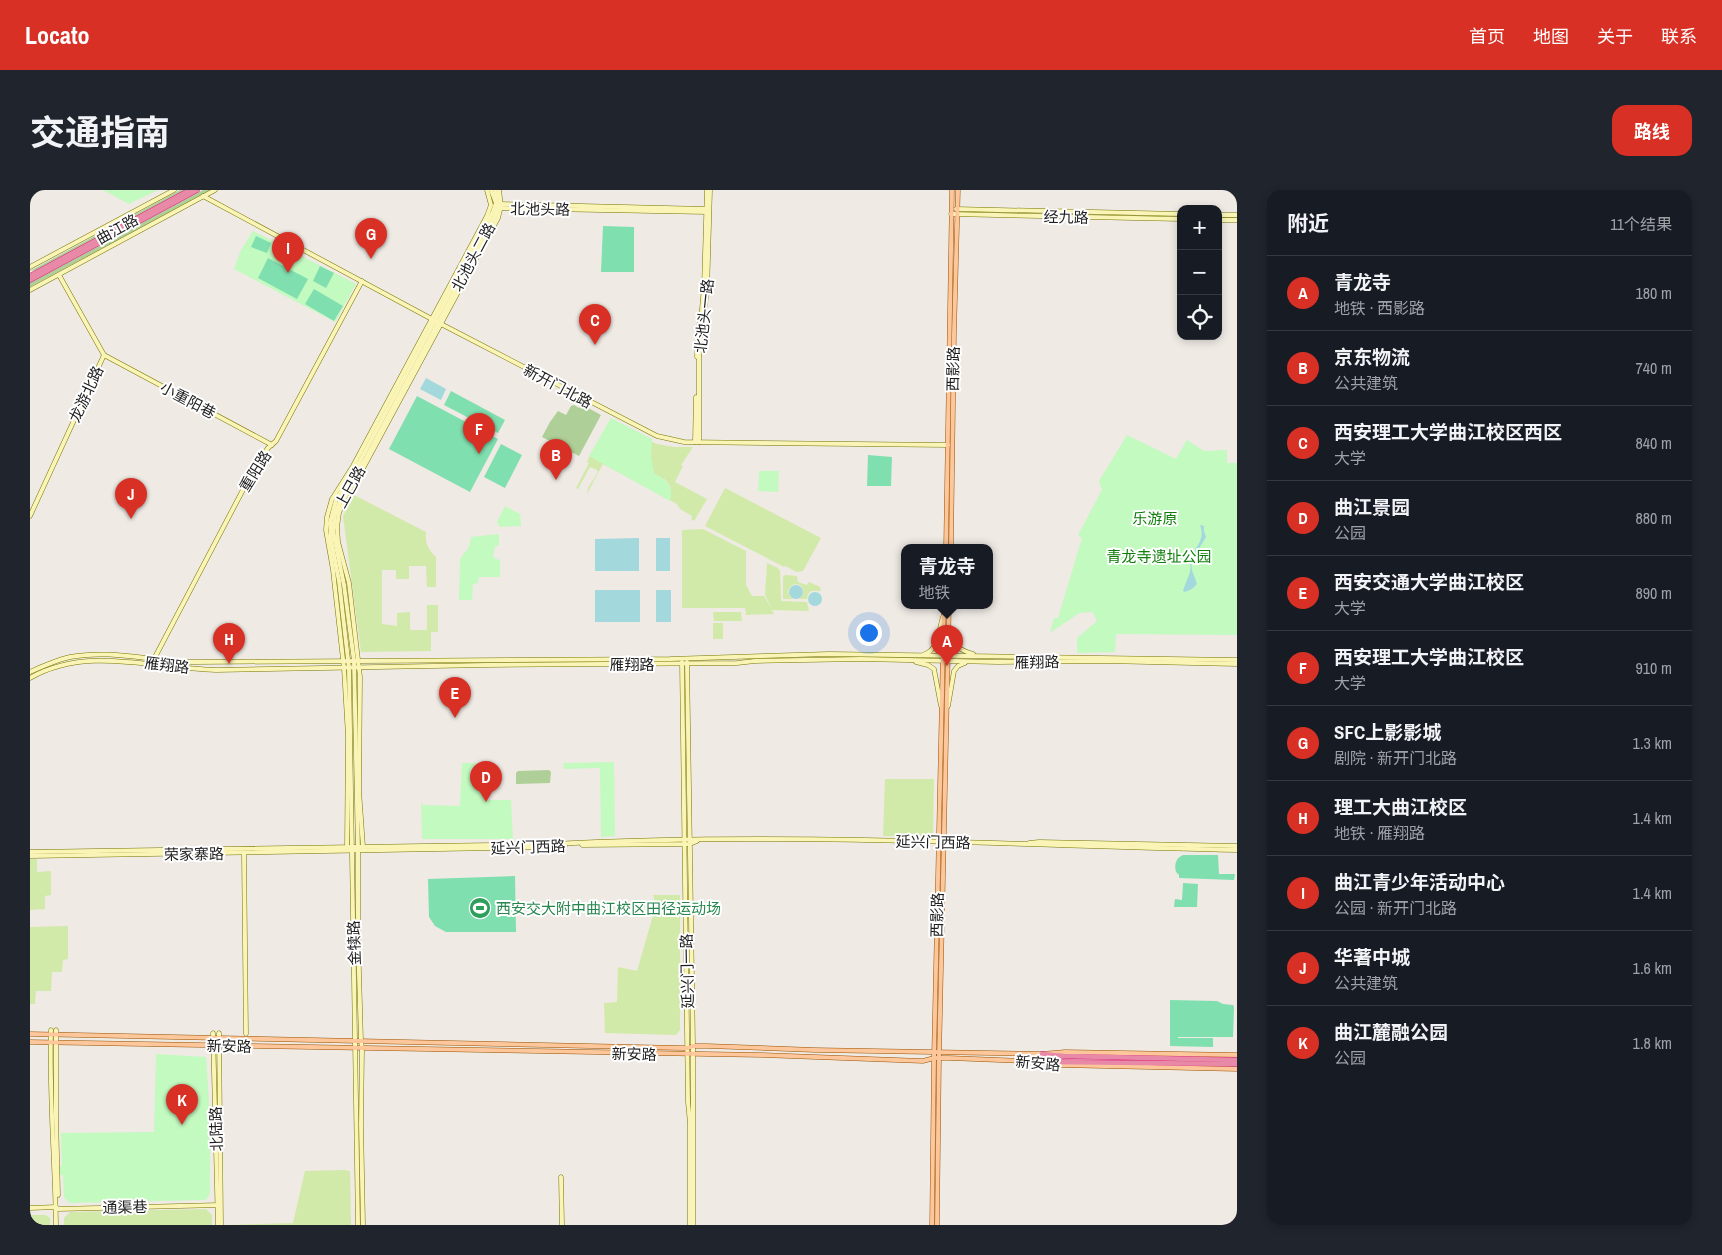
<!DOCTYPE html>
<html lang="zh">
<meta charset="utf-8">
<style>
:root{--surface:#171b24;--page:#20242c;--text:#f1f3f6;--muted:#9ea1a6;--line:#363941;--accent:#d93025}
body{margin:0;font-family:"Archivo Narrow","Noto Sans SC",sans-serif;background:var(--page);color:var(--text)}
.controls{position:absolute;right:15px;top:15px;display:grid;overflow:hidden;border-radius:10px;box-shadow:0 2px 8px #0003}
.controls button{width:45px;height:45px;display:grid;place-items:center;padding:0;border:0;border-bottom:1px solid var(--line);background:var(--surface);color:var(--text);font:25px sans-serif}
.you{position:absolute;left:838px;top:442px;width:18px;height:18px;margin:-12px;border:4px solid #fff;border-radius:50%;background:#1a73e8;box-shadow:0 0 0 8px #1a73e833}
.badge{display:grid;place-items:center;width:32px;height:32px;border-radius:50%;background:var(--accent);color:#fff;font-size:16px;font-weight:700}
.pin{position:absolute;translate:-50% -41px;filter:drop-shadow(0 1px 2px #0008)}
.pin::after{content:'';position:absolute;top:26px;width:18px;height:15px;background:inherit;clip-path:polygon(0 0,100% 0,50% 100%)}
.popup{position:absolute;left:871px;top:354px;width:92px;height:65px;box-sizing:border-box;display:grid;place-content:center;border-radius:10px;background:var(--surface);filter:drop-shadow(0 1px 4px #0005);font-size:16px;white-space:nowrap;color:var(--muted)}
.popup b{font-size:19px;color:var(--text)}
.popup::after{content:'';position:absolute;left:50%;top:100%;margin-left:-10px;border:10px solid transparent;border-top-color:var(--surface)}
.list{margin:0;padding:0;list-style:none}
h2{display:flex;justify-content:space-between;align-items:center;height:65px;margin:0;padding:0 20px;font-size:21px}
h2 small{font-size:16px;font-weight:400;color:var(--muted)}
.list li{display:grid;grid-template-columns:32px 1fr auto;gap:15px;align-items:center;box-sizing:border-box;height:75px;padding:0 20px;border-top:1px solid var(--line)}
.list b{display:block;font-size:19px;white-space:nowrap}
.list p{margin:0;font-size:16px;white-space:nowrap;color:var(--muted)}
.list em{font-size:16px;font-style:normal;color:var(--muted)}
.icon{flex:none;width:28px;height:28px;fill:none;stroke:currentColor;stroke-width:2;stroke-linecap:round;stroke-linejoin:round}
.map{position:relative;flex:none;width:1207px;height:1035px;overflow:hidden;border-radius:15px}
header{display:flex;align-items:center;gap:30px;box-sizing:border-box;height:70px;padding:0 25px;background:var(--accent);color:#fff}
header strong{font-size:24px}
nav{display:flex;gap:28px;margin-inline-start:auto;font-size:18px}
.intro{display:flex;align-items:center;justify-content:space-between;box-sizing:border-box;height:120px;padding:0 30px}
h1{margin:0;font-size:35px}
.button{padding:12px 22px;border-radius:15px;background:var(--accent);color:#fff;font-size:18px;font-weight:700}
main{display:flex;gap:30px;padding:0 30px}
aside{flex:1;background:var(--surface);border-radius:15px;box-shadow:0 2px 8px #0003}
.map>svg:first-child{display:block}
.grass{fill:#d1eaa9}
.forest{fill:#afcf98}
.park{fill:#c2fac0}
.pitch{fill:#80dfaf}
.water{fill:#a3d8dd}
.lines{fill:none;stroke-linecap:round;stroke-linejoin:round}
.secondary-casing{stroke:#767503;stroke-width:5}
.primary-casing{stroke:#985300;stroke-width:5}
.highway-casing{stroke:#dc2279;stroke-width:5.5}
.secondary{stroke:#faf5b7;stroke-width:4}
.primary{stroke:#fdc69b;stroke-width:4}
.highway{stroke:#e88aa7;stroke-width:4.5}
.labels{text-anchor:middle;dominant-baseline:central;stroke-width:4;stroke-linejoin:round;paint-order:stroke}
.street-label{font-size:15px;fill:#1e1e1e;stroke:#fff}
.park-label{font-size:15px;fill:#0f7e0a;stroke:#fff}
.leisure-label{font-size:15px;fill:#27864d;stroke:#fff;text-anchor:start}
</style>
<header>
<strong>Locato</strong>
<nav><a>首页</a><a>地图</a><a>关于</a><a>联系</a></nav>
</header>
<div class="intro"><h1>交通指南</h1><a class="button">路线</a></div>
<main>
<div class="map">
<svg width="1207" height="1035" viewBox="0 0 1207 1035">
<rect width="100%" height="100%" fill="#efeae4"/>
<g class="grass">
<path d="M579,232l48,22 17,3h19l-12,18 2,1 -8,16 32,17 -13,22 -3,-2 1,-3 -12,-7 -3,-5 -74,-40 -16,30 1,-6 10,-16 -1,-2 -7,-3 -12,22 -2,-1 13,-25 -2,-1 4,-9 75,36 5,-1 -5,-8 -13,-6 -47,-47z"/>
<path d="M695,298l96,50 -18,33 -6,1 -12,-6 -1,1 -79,-41z"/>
<path d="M324,305l72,37c-1,12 2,17 10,25v30h-9l-1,-21h-17v13h-13v-9h-14v54l15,2v-13l13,-1v18h17v-25h11v27h-7v19l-70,1 -18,-136z"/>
<path d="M673,339l43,22v34l6,11h12l8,13 -7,-14 2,-32 11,5 2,3 1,30 26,1 2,9 -37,-1 2,4 -28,1 -1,-7h-63v-78z"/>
<path d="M755,385l12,1 1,6 9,3 2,-3 11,5 1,4h-10l-3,3 -1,5h-8c5,-4 6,-9 1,-14l-5,-1c-8,3 -9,10 -2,15h-10v-22z"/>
<path d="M683,422h28l1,9h-28z"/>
<rect x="683" y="433" width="10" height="16"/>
<path d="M855,589h49l-1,58 -50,-1z"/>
<path d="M0,669h7v13l14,-1v24l-6,1v13l-15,1z"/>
<path d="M623,705h27v135l-4,5 -71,-2 -1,-30 13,-1 1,-35 19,4 19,-66z"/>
<path d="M0,732v5l38,-1v33l-5,1 -1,12h-10l-1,19h-15l-1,13h-5z"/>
<path d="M314,980l6,1 1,54h-124l66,-2 12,-52z"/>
<path d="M176,1019l6,6v10h-148v-7l6,-6z"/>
<path d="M0,1025h15l5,3v7h-20z"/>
</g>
<g class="forest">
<path d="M150,0h6l-148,80 -8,1z"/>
<path d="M173,0h8l-181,97v-4z"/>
<path d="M551,214l20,11 -22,41 -37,-19 8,-15 8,-11 8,4 5,-9 3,-1 5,3z"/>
<path d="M519,580l2,2 -1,11 -34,1v-11l2,-2z"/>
</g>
<g class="park">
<path d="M73,0h55l-29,14z"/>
<path d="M223,41l103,53 -21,38 -101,-53 7,-19z"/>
<path d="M581,228l41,21 -1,17 3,17c11,6 21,13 16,28l-81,-45z"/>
<path d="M1097,245l49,24 11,-19 17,11 23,-1v13h10v172l-121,-1 -1,18 -38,1v-15l20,-17 -4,-9 -14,1 -29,20 4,-15h4l24,-80 -4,-3 24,-45 -3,-9z"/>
<path d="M729,281h20l-1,21 -20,-1z"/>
<path d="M475,316l15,8 1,12 -21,1 -3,-5z"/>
<path d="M469,344v11l-4,2 -2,9 3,3 4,1v17h-21l-1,6 -5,1 -1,16h-13l1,-41 9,-12 2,-10z"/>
<path d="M584,572l1,74 -14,1 -1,-69 -36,1 -1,-6z"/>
<path d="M432,573h13v6l-5,1v8l8,-1v-4h7l1,27h25l2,39h-91l-1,-36 2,2 37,1z"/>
<path d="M126,864l50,3 4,61v75l-4,7 -136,3 -6,-5 -1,-23h-5l-1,-8 5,-1 -1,-33 93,-1z"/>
</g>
<g class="pitch">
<path d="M573,36l31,1v45h-33z"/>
<path d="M226,46l15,7 -4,10 -16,-6z"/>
<path d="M238,68l40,21 -11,20 -39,-21z"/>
<path d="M290,76l14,7 -8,15 -13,-7z"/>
<path d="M284,99l29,17 -9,15 -29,-17z"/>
<path d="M421,201l54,29 -7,13 -54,-28z"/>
<path d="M387,206l81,43 -28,53 -81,-43z"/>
<path d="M471,254l21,11 -17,33 -21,-11z"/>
<path d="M838,265l24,2 -1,29h-24z"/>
<path d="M1153,665h35l1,19h16l-1,6 -55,-2v-3l-3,-3c-2,-8 0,-14 7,-17z"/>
<path d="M485,686l1,56h-70l-11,-6 -6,-9 -1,-38z"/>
<path d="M1153,693l15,1 -1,23h-23l1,-8 7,1z"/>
<path d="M1140,810l47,1 6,3 10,1 1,2 -1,30h-55v8v-7h35v9l-43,-1z"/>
</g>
<g class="water">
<path d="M396,188l20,11 -5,11 -21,-11z"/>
<path d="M1170,335l4,1v5l2,6 -8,13v6c-12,8 -4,17 -1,28l-5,5 -7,3 -2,-1c2,-7 5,-13 7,-19 1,-4 0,-9 1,-13 3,-11 15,-19 9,-34z"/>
<path d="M609,348v33h-44v-32z"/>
<rect x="626" y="348" width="14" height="33"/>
<circle cx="766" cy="402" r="7"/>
<rect x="565" y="400" width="45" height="32"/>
<rect x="626" y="400" width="15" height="32"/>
<circle cx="785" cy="409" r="7"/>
</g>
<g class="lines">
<g class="secondary-casing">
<g id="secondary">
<path d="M173,6l238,128 216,112 27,6 264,3"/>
<path d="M469,14l208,5"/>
<path d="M469,18l208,4"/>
<path d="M926,19l225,5"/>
<path d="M921,24l230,5"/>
<path d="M1188,25h19"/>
<path d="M1188,30h19"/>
<path d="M0,77l144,-77"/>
<path d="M0,100l185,-100"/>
<path d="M74,165l168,90"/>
<path d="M667,167l1,-25 4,-23 2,-22 3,-97"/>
<path d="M665,252l1,-45"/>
<path d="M669,252v-84l2,-26 6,-41 3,-101"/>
<path d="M0,326l74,-161 -45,-80"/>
<path d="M920,438c2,16 8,22 23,26"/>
<path d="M893,465c17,-6 15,-23 20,-38"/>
<path d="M124,469l101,-192 13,-19 8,-7 86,-160"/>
<path d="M652,472l6,440 2,21v102"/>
<path d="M657,472l6,384v179"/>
<path d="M886,472l12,3 6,4 7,37"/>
<path d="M0,482c13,-6 26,-12 40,-15 42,-8 84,5 126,5l474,-3 159,-5 408,6"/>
<path d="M0,488c58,-33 124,-9 186,-8l271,-5 250,-2 18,-2 106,-2 137,3 107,-1 132,3"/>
<path d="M918,516l6,-35 4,-5 7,-3"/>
<path d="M999,653l10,-1 198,4"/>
<path d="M552,655l108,-1 7,-3"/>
<path d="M333,657l-4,-56 1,-114 -11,-94 -11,-41 -1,-15 2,-14 5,-14 17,-27 137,-254 3,-12 -2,-16"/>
<path d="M317,658l1,-112 -4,-68 -11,-98 -7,-40 1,-13 5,-18 21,-33 134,-250 4,-11 -4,-15"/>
<path d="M0,662l525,-8c227,-12 455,1 682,6"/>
<path d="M214,663l2,181"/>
<path d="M0,666l525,-9 10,-1"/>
<path d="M21,840c-2,65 4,130 5,195"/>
<path d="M26,840v86l2,79"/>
<path d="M183,843l5,192"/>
<path d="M189,843l2,192"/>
<path d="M531,987l1,48"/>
<path d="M0,1018l26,-1 2,2 162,-4"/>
<path d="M328,1035l-9,-557 -10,-87 -8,-41 -1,-17 6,-23 24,-39 133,-249 3,-9 -5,-13"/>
<path d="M333,1035l-2,-101 1,-76 -1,-7 -3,-102v-89l-4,-189 -10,-76 -11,-54 2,-16 6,-17 25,-40 130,-244 3,-11 -4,-13"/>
</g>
</g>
<g class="primary-casing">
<g id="primary">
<path d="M916,357l6,-357"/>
<path d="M921,357l3,-213 4,-144"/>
<path d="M0,844l652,14h6l5,-2h14l108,4 227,4 23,-2 172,3"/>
<path d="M0,852l732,13 161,6 11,-3h15l102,4 8,3 178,4"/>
<path d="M902,1035l2,-167 10,-453"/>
<path d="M907,1035l2,-166 10,-454"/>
</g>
</g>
<g class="highway-casing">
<g id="highway">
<path d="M0,86l160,-86"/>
<path d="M0,90l167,-90"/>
<path d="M1012,864l22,2 173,4"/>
<path d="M1021,872l186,2"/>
</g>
</g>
<use href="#secondary" class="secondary"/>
<use href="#primary" class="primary"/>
<use href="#highway" class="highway"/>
</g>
<defs>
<g id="stadium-disc" transform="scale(1.125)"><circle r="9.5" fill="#2e9e5b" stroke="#fff"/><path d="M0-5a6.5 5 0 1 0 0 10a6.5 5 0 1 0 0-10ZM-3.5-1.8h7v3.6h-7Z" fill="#fff"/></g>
</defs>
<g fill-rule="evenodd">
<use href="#stadium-disc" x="450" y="718"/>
</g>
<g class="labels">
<g class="street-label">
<text transform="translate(510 19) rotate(1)">北池头路</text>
<text transform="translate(1036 27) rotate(1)">经九路</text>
<text transform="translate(87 39) rotate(-29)">曲江路</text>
<text transform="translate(443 67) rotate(-62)">北池头二路</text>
<text transform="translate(674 126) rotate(-84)">北池头一路</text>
<text transform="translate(923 179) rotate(-89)">西影路</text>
<text transform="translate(528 196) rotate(28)">新开门北路</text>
<text transform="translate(56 204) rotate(-65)">龙游北路</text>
<text transform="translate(158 210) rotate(28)">小重阳巷</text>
<text transform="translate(225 281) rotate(-58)">重阳路</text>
<text transform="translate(320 297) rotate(-61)">上巳路</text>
<text transform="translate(1007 472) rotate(-1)">雁翔路</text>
<text x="602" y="474">雁翔路</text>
<text transform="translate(137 475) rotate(7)">雁翔路</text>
<text transform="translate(903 652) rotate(1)">延兴门西路</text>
<text transform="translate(498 657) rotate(-2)">延兴门西路</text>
<text transform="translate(164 664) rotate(-1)">荣家寨路</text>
<text transform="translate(907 725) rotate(-89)">西影路</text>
<text transform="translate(324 753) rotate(-92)">金犊路</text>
<text transform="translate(657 781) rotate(-91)">延兴门一路</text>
<text transform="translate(199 856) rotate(1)">新安路</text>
<text transform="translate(604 864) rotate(1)">新安路</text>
<text transform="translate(1008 873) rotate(5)">新安路</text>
<text transform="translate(186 939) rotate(-92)">北陆路</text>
<text transform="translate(95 1017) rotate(-1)">通渠巷</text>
</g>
<g class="park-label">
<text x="1125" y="328">乐游原</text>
<text x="1129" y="366">青龙寺遗址公园</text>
</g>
<g class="leisure-label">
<text x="466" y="718">西安交大附中曲江校区田径运动场</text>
</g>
</g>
</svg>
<div class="controls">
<button>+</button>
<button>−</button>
<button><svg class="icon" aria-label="locate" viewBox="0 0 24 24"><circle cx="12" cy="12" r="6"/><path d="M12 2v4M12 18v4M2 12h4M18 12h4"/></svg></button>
</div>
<div class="you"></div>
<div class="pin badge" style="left:917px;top:476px">A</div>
<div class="popup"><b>青龙寺</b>地铁</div>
<div class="pin badge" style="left:526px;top:290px">B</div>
<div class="pin badge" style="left:565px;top:155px">C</div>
<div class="pin badge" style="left:456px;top:612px">D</div>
<div class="pin badge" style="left:425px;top:528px">E</div>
<div class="pin badge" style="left:449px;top:264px">F</div>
<div class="pin badge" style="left:341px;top:69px">G</div>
<div class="pin badge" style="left:199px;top:474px">H</div>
<div class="pin badge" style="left:258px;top:83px">I</div>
<div class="pin badge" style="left:101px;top:329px">J</div>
<div class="pin badge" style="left:152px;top:935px">K</div>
</div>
<aside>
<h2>附近<small>11个结果</small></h2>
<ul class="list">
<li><span class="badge">A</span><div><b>青龙寺</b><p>地铁 · 西影路</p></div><em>180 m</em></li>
<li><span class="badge">B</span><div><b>京东物流</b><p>公共建筑</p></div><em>740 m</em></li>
<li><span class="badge">C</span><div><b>西安理工大学曲江校区西区</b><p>大学</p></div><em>840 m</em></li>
<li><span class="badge">D</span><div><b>曲江景园</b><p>公园</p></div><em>880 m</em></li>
<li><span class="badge">E</span><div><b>西安交通大学曲江校区</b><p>大学</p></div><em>890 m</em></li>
<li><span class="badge">F</span><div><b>西安理工大学曲江校区</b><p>大学</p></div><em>910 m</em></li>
<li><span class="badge">G</span><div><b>SFC上影影城</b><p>剧院 · 新开门北路</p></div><em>1.3 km</em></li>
<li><span class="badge">H</span><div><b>理工大曲江校区</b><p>地铁 · 雁翔路</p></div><em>1.4 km</em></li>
<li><span class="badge">I</span><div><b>曲江青少年活动中心</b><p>公园 · 新开门北路</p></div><em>1.4 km</em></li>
<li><span class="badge">J</span><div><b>华著中城</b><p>公共建筑</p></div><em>1.6 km</em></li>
<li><span class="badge">K</span><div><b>曲江麓融公园</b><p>公园</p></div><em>1.8 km</em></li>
</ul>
</aside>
</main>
